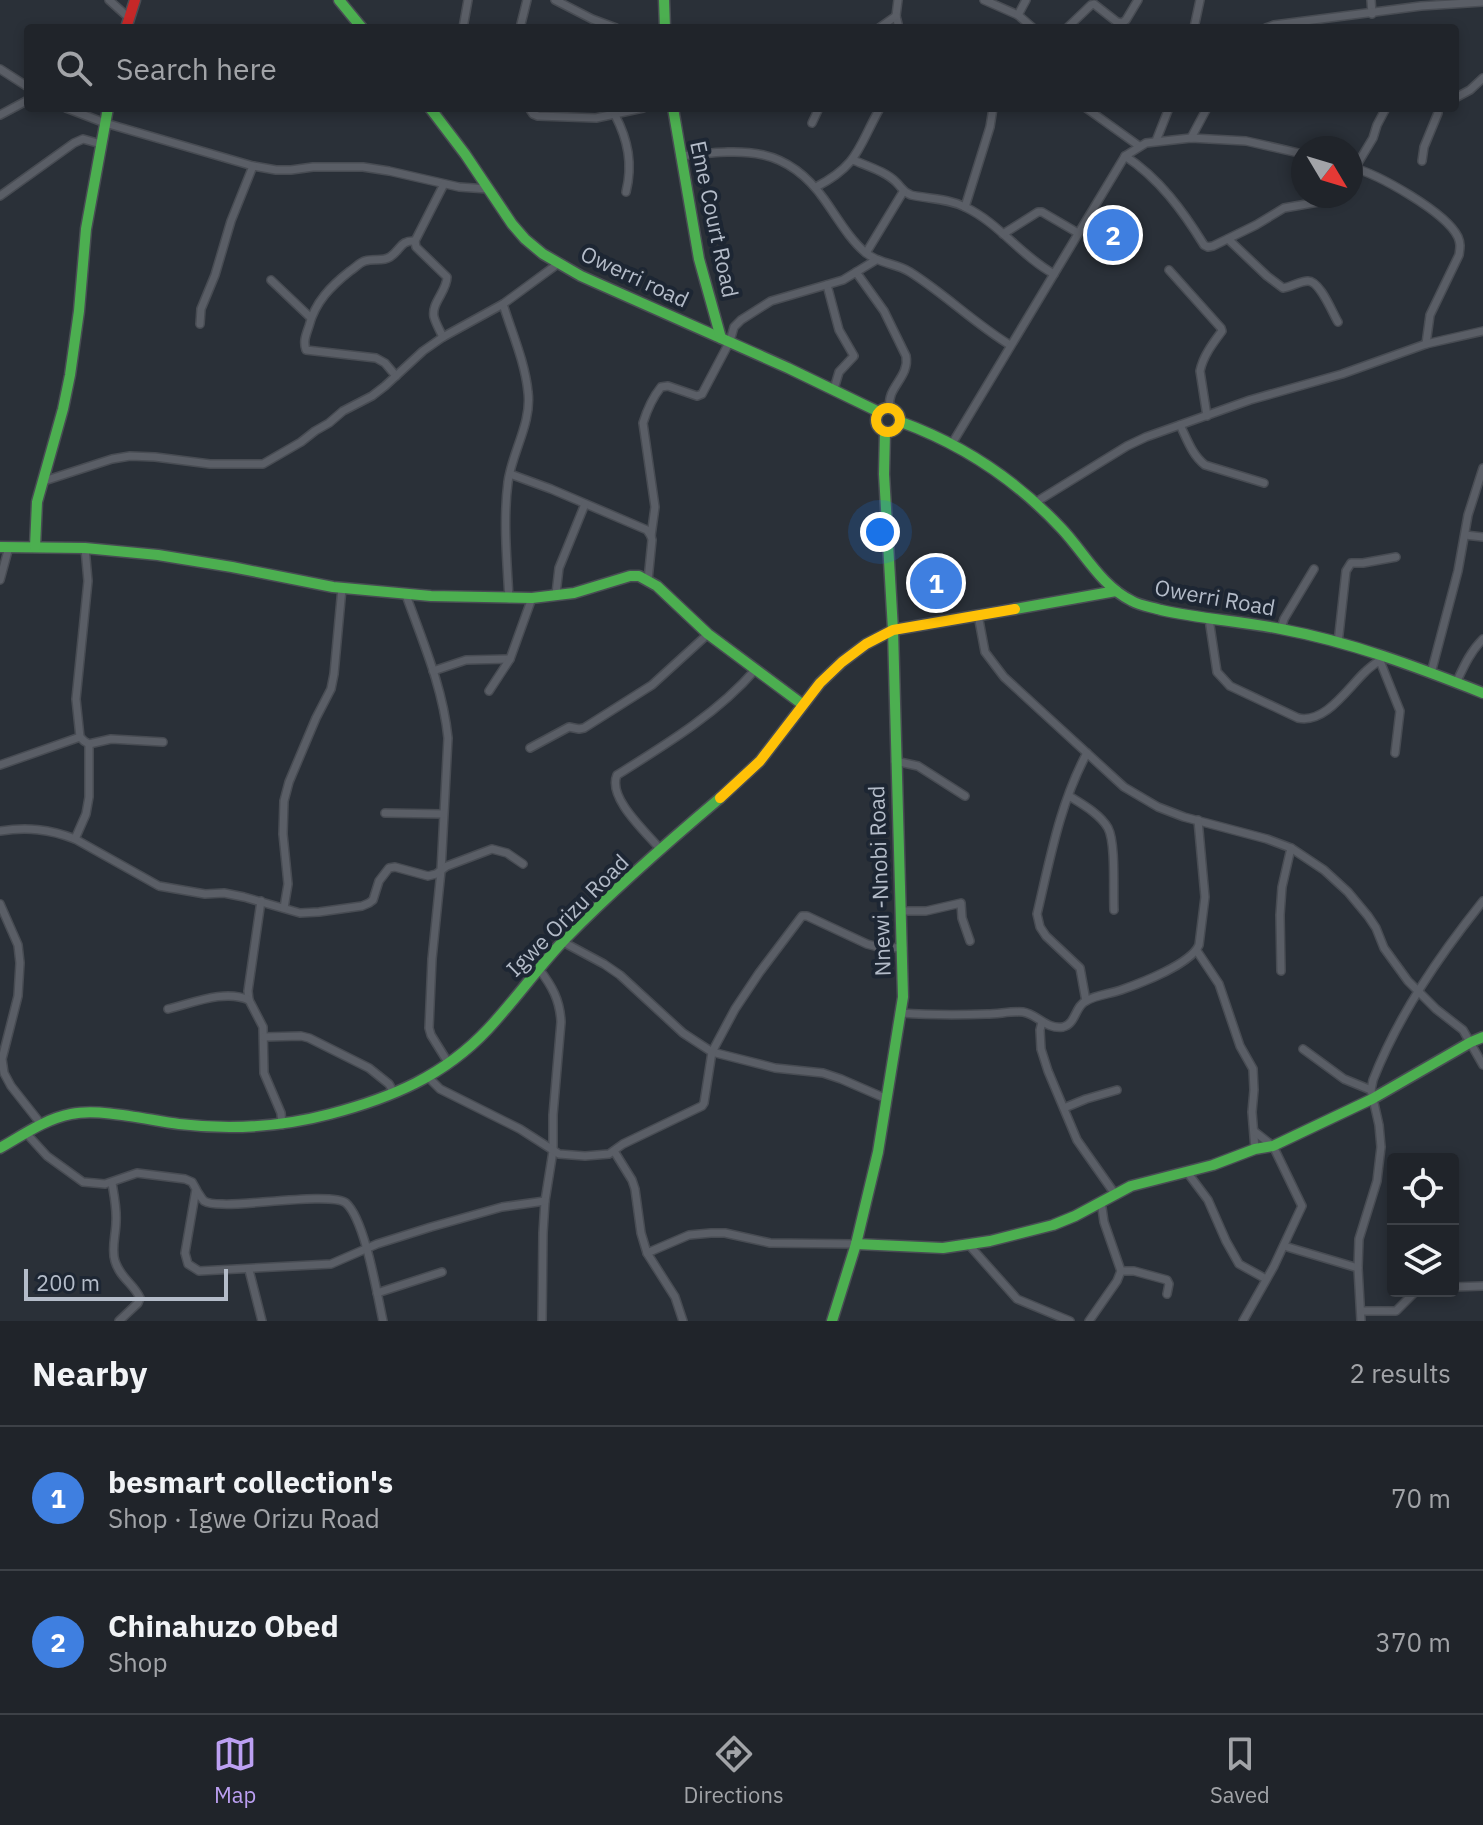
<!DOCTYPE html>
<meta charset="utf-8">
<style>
:root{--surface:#20242a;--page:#2d3036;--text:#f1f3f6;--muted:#a2a4a8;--line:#3d4147;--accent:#bca0f2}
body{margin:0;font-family:"IBM Plex Sans",sans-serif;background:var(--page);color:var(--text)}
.controls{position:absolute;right:24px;bottom:24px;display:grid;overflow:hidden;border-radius:8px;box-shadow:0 4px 12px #0003}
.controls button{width:72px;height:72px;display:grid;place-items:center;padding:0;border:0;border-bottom:2px solid var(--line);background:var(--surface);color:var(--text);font:40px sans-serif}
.compass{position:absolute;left:1291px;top:136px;width:72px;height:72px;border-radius:50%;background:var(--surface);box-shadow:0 4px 12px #0003;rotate:128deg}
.scale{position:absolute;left:24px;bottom:20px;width:204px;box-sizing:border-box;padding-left:8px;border:4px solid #b4bcc9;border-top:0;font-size:22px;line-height:28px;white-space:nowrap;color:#b4bcc9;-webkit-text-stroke:6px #1d2633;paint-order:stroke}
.you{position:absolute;left:880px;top:532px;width:28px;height:28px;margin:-20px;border:6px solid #fff;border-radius:50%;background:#1a73e8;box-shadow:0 0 0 12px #1a73e833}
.badge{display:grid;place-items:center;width:52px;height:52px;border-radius:50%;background:var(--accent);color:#fff;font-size:26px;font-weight:700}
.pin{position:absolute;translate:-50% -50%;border:4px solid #fff;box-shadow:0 2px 8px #0006}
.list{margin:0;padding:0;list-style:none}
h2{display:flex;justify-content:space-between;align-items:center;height:104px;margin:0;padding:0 32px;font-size:34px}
h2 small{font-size:26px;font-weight:400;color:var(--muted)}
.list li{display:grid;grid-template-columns:52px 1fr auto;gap:24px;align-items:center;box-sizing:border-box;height:144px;padding:0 32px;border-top:2px solid var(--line)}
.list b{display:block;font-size:30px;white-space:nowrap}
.list p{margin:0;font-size:26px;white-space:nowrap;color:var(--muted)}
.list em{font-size:26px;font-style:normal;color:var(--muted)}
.icon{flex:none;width:44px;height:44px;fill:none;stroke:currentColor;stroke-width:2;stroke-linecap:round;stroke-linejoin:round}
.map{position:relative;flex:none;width:1483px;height:1321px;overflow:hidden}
.search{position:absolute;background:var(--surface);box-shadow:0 4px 12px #0003;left:24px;right:24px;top:24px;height:88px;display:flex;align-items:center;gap:20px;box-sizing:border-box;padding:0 28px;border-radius:8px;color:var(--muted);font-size:30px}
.sheet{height:392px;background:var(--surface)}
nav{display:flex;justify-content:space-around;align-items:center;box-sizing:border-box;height:112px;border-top:2px solid var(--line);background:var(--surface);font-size:22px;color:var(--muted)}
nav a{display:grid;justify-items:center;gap:4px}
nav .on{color:var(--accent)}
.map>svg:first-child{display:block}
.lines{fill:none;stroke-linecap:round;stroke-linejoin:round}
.street-casing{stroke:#484c53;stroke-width:10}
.fast-casing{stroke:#484c53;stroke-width:13}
.slow-casing{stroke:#484c53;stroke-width:13}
.jam-casing{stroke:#484c53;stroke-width:13}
.street{stroke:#5a5e66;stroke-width:7}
.fast{stroke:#4caf50;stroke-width:10}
.slow{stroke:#ffc107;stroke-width:10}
.jam{stroke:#c62828;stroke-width:10}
.labels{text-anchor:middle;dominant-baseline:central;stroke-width:8;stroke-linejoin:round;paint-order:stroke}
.street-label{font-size:22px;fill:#b4bcc9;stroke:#1d2633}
</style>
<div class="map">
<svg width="1483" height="1321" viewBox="0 0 1483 1321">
<rect width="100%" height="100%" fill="#2a3038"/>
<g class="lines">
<g class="street-casing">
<g id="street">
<path d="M109,0l20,18"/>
<path d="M555,0l37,19 24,9"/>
<path d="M898,0l-2,16 3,12"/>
<path d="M984,0l34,15 15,13"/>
<path d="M1371,0l1,14"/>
<path d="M1018,15l8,-15"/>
<path d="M463,28l5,-28"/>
<path d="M520,28l7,-28"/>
<path d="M879,28l17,-12"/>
<path d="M1067,28l24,-23 3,-1 23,18 5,1 4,-3 12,-20"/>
<path d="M1194,28l6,-28"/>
<path d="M1266,28l8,-3 147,-19 62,-4"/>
<path d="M0,69l28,18"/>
<path d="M1455,98l15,-8 13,-12"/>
<path d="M66,108l39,15 148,43 23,4h15l22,-3h50l26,4 70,16 29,2"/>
<path d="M529,108l4,6 5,2 58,2 47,-10"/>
<path d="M1086,108l53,38"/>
<path d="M0,115l28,-15"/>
<path d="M615,115c13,25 18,49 11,77"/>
<path d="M812,123l7,-15"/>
<path d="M1191,138l16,-30"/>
<path d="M1156,141l13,-33"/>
<path d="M680,156c61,-6 104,-13 144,43 13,18 25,40 42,54 13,11 30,10 44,19 35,22 65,52 100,73"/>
<path d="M1125,156c34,22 58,55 79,89l4,2 5,-1 43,-21 28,-17 34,-6 12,-6"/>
<path d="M853,160c14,6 34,12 44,23 5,5 6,9 14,12 17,4 37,3 54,12 34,16 56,49 89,67"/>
<path d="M1422,161l2,-14 14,-34v-5"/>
<path d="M1351,167c27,7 95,45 107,70 3,7 2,11 1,18l-29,60 -4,29"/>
<path d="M1355,168l18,-30 4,-13 9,-17"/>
<path d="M816,187c43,-22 42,-40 64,-79"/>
<path d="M0,196l74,-53 9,-4 18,5"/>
<path d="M965,207l25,-80 3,-19"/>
<path d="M1003,234l35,-22h4l36,21"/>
<path d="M1228,239l39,37 16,12c8,-1 17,-7 25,-7 12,0 24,31 30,41"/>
<path d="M866,253l37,-61"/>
<path d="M1169,270l52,58 1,3c-9,12 -19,25 -22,40l7,45"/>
<path d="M856,272l28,39 22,45c4,21 -20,32 -16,51"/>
<path d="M271,280l40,38"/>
<path d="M827,285l12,45 15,26 -15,16 -5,17"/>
<path d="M503,304c9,29 22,58 25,88 4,31 -16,60 -20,90 -5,38 -1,78 1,117"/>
<path d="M200,324l1,-15 14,-34 16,-54 22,-55"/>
<path d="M443,337c-3,-6 -7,-13 -9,-20 -3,-14 13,-26 13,-40l-31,-30 -1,-6 29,-57"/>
<path d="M396,376l-11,-13 -9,-5 -70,-8c-3,-9 0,-15 3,-24 6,-24 22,-40 41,-55 5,-3 10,-9 15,-10 9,-3 17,1 25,-4 11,-7 10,-17 25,-16"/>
<path d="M1180,425c7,14 12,30 25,40l59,18"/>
<path d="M953,442l172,-286 21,-13 45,-5 55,3 57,13"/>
<path d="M510,474l41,15 96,41 4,6 1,4 -4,40"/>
<path d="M44,481l68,-22 18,-3 25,1 55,7h53l38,-22 14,-11 14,-8 14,-12 29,-15 13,-10 38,-35 20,-14 60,-33 56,-41"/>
<path d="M1036,502l91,-56 19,-9 104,-37 92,-26 84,-30 57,-13"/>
<path d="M1465,535l18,2"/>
<path d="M651,536l4,-29 -12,-84c4,-13 10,-26 18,-36l7,-1 29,10 5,-2 28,-53 4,-14 7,-7 30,-19 72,-21 33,-20"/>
<path d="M85,548l3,33 -12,118 4,38 4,4 5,3 22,-5 52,3"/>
<path d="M0,580l9,-33"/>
<path d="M556,594l3,-26 26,-64"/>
<path d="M406,595c17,47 37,93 42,143l-7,133 -9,88 -3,69 2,7 18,29"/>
<path d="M978,615l7,37 19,25 120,110 34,20 26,10 83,22 24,9 33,22 24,22 20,24 8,12 8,20 24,33 28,28 27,21 20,35"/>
<path d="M1209,619l8,53 13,14 68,32c27,6 49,-29 67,-46 6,-6 13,-10 20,-16"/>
<path d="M1281,629l3,-10 30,-50"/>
<path d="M1338,643l8,-72 5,-8h12l33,-6"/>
<path d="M1380,661l20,50 -5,42"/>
<path d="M433,671l33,-11 44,-1"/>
<path d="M1431,673l27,-102 10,-56 15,-47"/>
<path d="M1456,683c8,-17 14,-31 27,-44"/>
<path d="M489,691l21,-32 22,-61"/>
<path d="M530,748l39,-21 10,2 5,-1 68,-43 56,-51"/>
<path d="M895,761l23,5 47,30"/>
<path d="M0,765l80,-28"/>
<path d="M1069,796c13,8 31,18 39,32 8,15 5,63 6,82"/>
<path d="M385,813l58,1"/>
<path d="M0,831c27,-4 49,-2 75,8l84,47 46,8 19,-1 20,4 56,16 19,-1 43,-6 7,-3 4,-3 6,-19 10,-13 6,-1 33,9 8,-2 11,-8 45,-17 15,4 16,11"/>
<path d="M75,839l11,-25 3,-17v-53"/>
<path d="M661,850c-14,-17 -54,-52 -44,-75 48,-30 101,-62 138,-105"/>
<path d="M261,901l-13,90 1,9 14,27 1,46 17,40 1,12"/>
<path d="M0,904l18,41 2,18 -2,33 -16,63 2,14 7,13 30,38"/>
<path d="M284,908l4,-24 -5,-50 1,-33 5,-19 27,-64 15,-29 3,-15 8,-86"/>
<path d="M902,911h24l35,-8 1,15 8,23"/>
<path d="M563,942l41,22 16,11 63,58 29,19 63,16 48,5 18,6 46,20"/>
<path d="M1197,951l22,33 21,62 13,23 1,21 -2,22 3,37"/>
<path d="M539,969c13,17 21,31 22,53l-8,93v36l-8,50 -2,32 -1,88"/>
<path d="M1281,971l-1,-56 2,-28 9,-39"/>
<path d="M1086,1001l-6,-33 -34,-32 -6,-9 -3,-13c13,-55 23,-111 50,-161"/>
<path d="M168,1009c25,-6 57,-20 81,-9"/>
<path d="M901,1013c29,2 57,2 86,1 11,0 25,-3 36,-2 14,2 24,18 40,15 13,-3 12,-21 23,-26 10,-6 24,-7 35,-11 20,-7 70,-26 78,-45l6,-48 -7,-77"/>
<path d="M1042,1022l-2,8 1,19 7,22 29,69 38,54"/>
<path d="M264,1037l37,-1 8,2 60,30 20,16 5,9"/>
<path d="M1303,1049l41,30 27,11"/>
<path d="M428,1077l12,12 80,40 39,25 26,2 24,-2 14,-10 79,-38 2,-3 8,-51 23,-43 24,-36 43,-57h5l60,28 11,3 25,1"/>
<path d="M1064,1108l22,-9 31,-9"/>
<path d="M26,1133l21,23 36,26 22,2 32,-11 48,6 7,3 4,7 -11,64 3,11 11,7 132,-7 46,-20 54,-17 71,-20 43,-6"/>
<path d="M614,1151l18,29 3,9 6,44 6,20 28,44 8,24"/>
<path d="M1187,1172l21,28 18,41 13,23 27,15"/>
<path d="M112,1183c2,12 5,26 4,39 0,12 -5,27 -1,39 5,17 19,23 25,37l-2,5 -19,18"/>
<path d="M197,1191c2,3 4,7 7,10 5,3 13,3 18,3 24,2 110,-12 124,-1 19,17 31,91 37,118"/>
<path d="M969,1245l48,54 53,22"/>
<path d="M1284,1246l74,22"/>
<path d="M647,1253l42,-18 22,-2h14l45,10 86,1"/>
<path d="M249,1270l13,51"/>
<path d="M1121,1271h13l33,9 2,4 -2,10"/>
<path d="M1453,1287l30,-1"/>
<path d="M377,1293l65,-21"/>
<path d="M1361,1311h35l20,-20"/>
<path d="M1089,1321l28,-40 4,-10 -17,-49 -3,-21"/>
<path d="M1243,1321l31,-55 28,-60 -29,-60 -18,-14"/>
<path d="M1361,1321l-3,-53 1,-29 18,-58 4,-34 -2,-22 -8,-35 2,-10c26,-66 66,-124 110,-179"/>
</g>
</g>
<g class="fast-casing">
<g id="fast">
<path d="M339,0l23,28"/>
<path d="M664,0l1,28"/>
<path d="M430,108l35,46 47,70 13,15 18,15 38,22 207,92 91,44"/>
<path d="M673,108l26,151 22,79"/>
<path d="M901,422c63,23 114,57 160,106 23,24 40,58 71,73 9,5 20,6 29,9 40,9 80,11 120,19 70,13 136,38 202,64"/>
<path d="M0,547l85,1 73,7 74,12 101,20 98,9 101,2 42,-5 56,-17h9l18,10 51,48 94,70"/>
<path d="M35,547l2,-45 26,-93 7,-34 9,-64 7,-82 22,-121"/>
<path d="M1015,609l101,-18"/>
<path d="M0,1148c23,-13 45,-29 71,-34 30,-6 77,6 108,10 51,6 102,3 151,-10 61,-16 114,-38 158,-85 28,-30 51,-63 79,-92 48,-49 101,-95 153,-139"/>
<path d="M856,1244l87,4 47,-7 63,-16 22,-9 56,-30 82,-21 42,-16 18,-3 99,-47 99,-57 12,-5"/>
<path d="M832,1321l24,-77 22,-92 25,-155 -10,-367 -9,-156 1,-42"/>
</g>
</g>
<g class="slow-casing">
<g id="slow">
<circle cx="888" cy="420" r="12"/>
<path d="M720,798l40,-37 60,-78 22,-21 24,-18 27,-14 122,-21"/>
</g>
</g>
<g class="jam-casing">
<path id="jam" d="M126,28l9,-28"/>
</g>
<use href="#street" class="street"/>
<use href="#fast" class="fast"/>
<use href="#slow" class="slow"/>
<use href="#jam" class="jam"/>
</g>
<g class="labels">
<g class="street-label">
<text transform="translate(715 219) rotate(78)">Eme Court Road</text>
<text transform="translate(635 276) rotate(25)">Owerri road</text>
<text transform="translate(1215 597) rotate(10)">Owerri Road</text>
<text transform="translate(879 881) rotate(-92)">Nnewi -Nnobi Road</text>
<text transform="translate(567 915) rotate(-45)">Igwe Orizu Road</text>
</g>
</g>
</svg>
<div class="controls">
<button><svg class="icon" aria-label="locate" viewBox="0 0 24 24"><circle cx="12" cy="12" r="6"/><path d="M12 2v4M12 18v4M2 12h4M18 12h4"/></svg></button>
<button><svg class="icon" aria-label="layers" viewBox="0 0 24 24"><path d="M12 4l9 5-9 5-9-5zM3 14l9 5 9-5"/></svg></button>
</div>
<svg class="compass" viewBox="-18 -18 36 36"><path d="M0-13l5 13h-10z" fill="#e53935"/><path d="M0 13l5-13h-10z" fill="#a2a4a8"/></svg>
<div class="scale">200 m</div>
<div class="you"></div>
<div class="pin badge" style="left:936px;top:583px;background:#3f7fe0">1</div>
<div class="pin badge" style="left:1113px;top:235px;background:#3f7fe0">2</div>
<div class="search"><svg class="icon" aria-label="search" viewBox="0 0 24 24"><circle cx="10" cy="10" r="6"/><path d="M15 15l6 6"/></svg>Search here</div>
</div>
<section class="sheet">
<h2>Nearby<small>2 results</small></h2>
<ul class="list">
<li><span class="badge" style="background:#3f7fe0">1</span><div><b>besmart collection's</b><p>Shop · Igwe Orizu Road</p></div><em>70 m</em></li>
<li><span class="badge" style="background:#3f7fe0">2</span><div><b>Chinahuzo Obed</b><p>Shop</p></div><em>370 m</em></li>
</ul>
</section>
<nav>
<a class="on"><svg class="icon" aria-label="map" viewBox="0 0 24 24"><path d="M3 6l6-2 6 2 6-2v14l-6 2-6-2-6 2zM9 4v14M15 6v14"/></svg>Map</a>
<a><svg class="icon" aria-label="directions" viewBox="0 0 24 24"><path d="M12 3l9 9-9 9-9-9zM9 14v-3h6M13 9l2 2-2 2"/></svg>Directions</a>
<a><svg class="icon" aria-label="saved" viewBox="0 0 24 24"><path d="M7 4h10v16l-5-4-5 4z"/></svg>Saved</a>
</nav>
